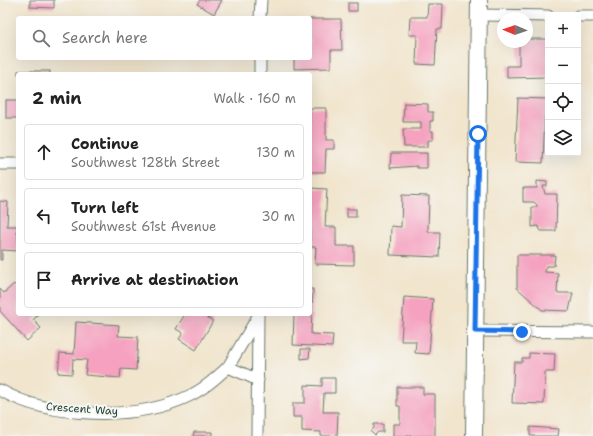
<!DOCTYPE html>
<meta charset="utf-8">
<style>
:root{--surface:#fff;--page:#f2f2f2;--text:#222;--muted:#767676;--line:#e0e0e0}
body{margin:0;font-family:"Shantell Sans",sans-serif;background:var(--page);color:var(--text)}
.controls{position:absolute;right:12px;top:12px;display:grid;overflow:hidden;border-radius:4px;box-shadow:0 4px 16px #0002}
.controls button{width:36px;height:36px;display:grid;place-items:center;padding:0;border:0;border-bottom:1px solid var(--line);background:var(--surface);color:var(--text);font:20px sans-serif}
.compass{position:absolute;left:497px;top:12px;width:36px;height:36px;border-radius:50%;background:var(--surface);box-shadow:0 4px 16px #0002;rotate:272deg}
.stop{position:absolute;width:12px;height:12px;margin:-9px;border:3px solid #1a73e8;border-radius:50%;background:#fff}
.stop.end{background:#1a73e8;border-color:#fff;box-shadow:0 1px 4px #0008}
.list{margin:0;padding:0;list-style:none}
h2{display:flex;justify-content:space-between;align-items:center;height:52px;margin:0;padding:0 16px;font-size:17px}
h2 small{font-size:13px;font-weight:400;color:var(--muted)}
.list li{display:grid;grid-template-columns:26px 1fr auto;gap:12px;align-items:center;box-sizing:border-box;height:56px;margin:0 8px 8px;padding:0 8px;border:1px solid var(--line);border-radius:4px}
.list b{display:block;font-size:15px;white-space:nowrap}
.list p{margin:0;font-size:13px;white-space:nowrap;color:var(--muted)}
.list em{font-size:13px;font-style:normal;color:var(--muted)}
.icon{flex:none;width:22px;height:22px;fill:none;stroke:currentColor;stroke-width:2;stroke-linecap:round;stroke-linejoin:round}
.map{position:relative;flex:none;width:593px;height:436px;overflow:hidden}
.search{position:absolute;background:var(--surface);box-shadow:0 4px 16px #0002;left:16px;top:16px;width:296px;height:44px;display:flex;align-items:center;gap:10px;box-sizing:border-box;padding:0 14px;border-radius:4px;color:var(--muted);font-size:15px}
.panel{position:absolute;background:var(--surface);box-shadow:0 4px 16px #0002;left:16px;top:72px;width:296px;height:244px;border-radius:4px}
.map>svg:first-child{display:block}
.building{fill:#f5a1bf}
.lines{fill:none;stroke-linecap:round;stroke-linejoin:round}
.street-casing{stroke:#68786a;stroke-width:13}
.secondary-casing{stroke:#68786a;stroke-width:18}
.street{stroke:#fff;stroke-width:11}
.secondary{stroke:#fff;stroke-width:16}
.route{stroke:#1a73e8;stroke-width:5}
.labels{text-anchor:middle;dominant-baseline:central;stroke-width:4;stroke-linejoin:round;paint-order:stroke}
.street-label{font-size:11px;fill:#1f3d34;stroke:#f6f6f2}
</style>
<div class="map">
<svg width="593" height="436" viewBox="0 0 593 436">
<rect width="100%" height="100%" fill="#f6f6f2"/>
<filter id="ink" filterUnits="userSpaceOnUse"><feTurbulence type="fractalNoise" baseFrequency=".025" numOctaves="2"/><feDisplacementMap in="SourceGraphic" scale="8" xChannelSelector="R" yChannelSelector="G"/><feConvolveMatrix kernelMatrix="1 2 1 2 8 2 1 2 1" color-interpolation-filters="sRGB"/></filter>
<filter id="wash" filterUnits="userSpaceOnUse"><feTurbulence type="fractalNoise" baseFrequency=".012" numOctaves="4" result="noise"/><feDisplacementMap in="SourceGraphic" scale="16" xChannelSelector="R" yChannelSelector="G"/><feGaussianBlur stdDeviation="0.9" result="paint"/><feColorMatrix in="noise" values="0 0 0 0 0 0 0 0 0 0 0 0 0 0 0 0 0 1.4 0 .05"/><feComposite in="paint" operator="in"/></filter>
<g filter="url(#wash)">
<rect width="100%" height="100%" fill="#f1e5cd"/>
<g id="blocks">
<g class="building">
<path d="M30,0h24v8l-24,-1z"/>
<path d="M200,0h22l-8,14 -17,-10z"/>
<rect x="348" y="3" width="9" height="8"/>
<path d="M428,4h15l-1,25h-5l-2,36 -19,-1 1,-29h-8l1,-18h17z"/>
<path d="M310,19h31l1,31h-11v18l-37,1v-11h16z"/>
<path d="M527,39h21v38l-41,1v-12h12v-24h8z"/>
<rect x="18" y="71" width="32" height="3"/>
<path d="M518,98l30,1v16l-3,-1 -2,49 -28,-1z"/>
<rect x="6" y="100" width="12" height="18"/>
<path d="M404,103l24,1v8h5v9h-3v10h3v9h-5v7h-24l-1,-18h18v-7h-18z"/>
<path d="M310,108h16v32h8v9h-8l-1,23h-15z"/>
<path d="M391,153h36v15h-10v-2l-27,2z"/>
<path d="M537,181l10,1v4h-4l2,8h12l-1,37h-15l-3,-5 -6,1v-20h5v-2l-3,-3h-11v-14h14z"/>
<path d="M310,188l17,1 -2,38h11v19h18v19l-39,-1 1,-17h-6z"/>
<path d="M402,195l27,1 -1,36h12l-1,25 -49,-2 1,-29 10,1z"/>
<path d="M0,201l8,1 -1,24h10v8l1,1v16l-16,-1v10h-2z"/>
<rect x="347" y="209" width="9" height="8"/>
<path d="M517,255h38l-1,11h-8l-1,6 13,1 -1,20h16l-4,18 -27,-1 -25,-22z"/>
<path d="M14,284l4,4v26h21l-6,6 8,8 -14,13 -27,-30v-22l4,4z"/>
<path d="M310,289h3l-2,45 22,1 -1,12 -39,-2 1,-31h16z"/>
<path d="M404,297l29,2 -4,55 -14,-1 1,-12h-15z"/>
<path d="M185,314h22l-2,2 8,5 -17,29 -17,-11 4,-6 -7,-4z"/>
<path d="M76,322l43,3 -1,11 20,1 -2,33 -15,-1 -1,9 -35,-3 2,-15 -14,-1 -1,15 -14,-1 2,-20 14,1z"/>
<path d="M301,349h9l-1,9 -8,1z"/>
<path d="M529,353l26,1 -1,18h-9l-1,32 -32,-1 2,-41h8v-4h7z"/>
<path d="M322,378h13v15h-11l-1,19h15l-1,24h-16v-4l-19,-1v-14h-9v-14h12v-18l17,1z"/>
<path d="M397,387h26v7h12v42h-42v-12h7v-18h-3z"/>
<path d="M374,424h9v8h-5l-3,3 -4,-4 3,-3z"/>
<path d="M530,427l29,2 -1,7h-28z"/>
<path d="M194,432h18v4h-19z"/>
</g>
</g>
</g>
<g filter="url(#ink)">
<use href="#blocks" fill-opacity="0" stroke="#68786a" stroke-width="1"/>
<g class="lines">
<g class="street-casing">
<g id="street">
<path d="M479,15l69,1"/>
<path d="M578,16h15"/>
<path d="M260,18l1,-18"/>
<path d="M260,74v-16"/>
<path d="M0,164h18"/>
<path d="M257,318l-29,49 30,13"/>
<path d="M475,331l118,1"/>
<path d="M0,390c50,29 137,31 189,6 15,-7 27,-18 39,-29"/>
<path d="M257,436l1,-122"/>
</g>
</g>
<g class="secondary-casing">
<path id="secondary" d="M474,436l5,-436"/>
</g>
<use href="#street" class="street"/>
<use href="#secondary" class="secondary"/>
</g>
</g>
<g class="lines" filter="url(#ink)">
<path class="route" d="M478,134l-3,197 47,1"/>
</g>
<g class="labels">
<g class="street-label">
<text transform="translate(82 409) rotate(4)">Crescent Way</text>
</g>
</g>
</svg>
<div class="controls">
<button>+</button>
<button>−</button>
<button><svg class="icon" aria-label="locate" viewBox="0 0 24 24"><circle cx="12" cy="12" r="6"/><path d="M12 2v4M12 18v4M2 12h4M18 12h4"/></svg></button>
<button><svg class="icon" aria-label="layers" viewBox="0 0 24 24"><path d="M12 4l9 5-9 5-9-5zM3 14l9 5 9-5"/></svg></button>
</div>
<svg class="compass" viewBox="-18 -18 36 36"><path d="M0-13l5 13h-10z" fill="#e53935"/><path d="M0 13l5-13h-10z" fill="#767676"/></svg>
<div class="stop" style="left:478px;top:134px"></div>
<div class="stop end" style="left:522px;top:332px"></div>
<div class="search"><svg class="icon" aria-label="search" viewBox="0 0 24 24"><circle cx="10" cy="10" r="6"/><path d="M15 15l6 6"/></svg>Search here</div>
<section class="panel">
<h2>2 min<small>Walk · 160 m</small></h2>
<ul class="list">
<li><svg class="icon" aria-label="ahead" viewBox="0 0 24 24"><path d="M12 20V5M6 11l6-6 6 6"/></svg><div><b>Continue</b><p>Southwest 128th Street</p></div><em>130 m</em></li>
<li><svg class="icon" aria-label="left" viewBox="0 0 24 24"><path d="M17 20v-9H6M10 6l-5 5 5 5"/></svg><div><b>Turn left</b><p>Southwest 61st Avenue</p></div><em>30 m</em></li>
<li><svg class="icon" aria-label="arrive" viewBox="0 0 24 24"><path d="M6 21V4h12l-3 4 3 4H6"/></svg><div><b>Arrive at destination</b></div></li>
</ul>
</section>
</div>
